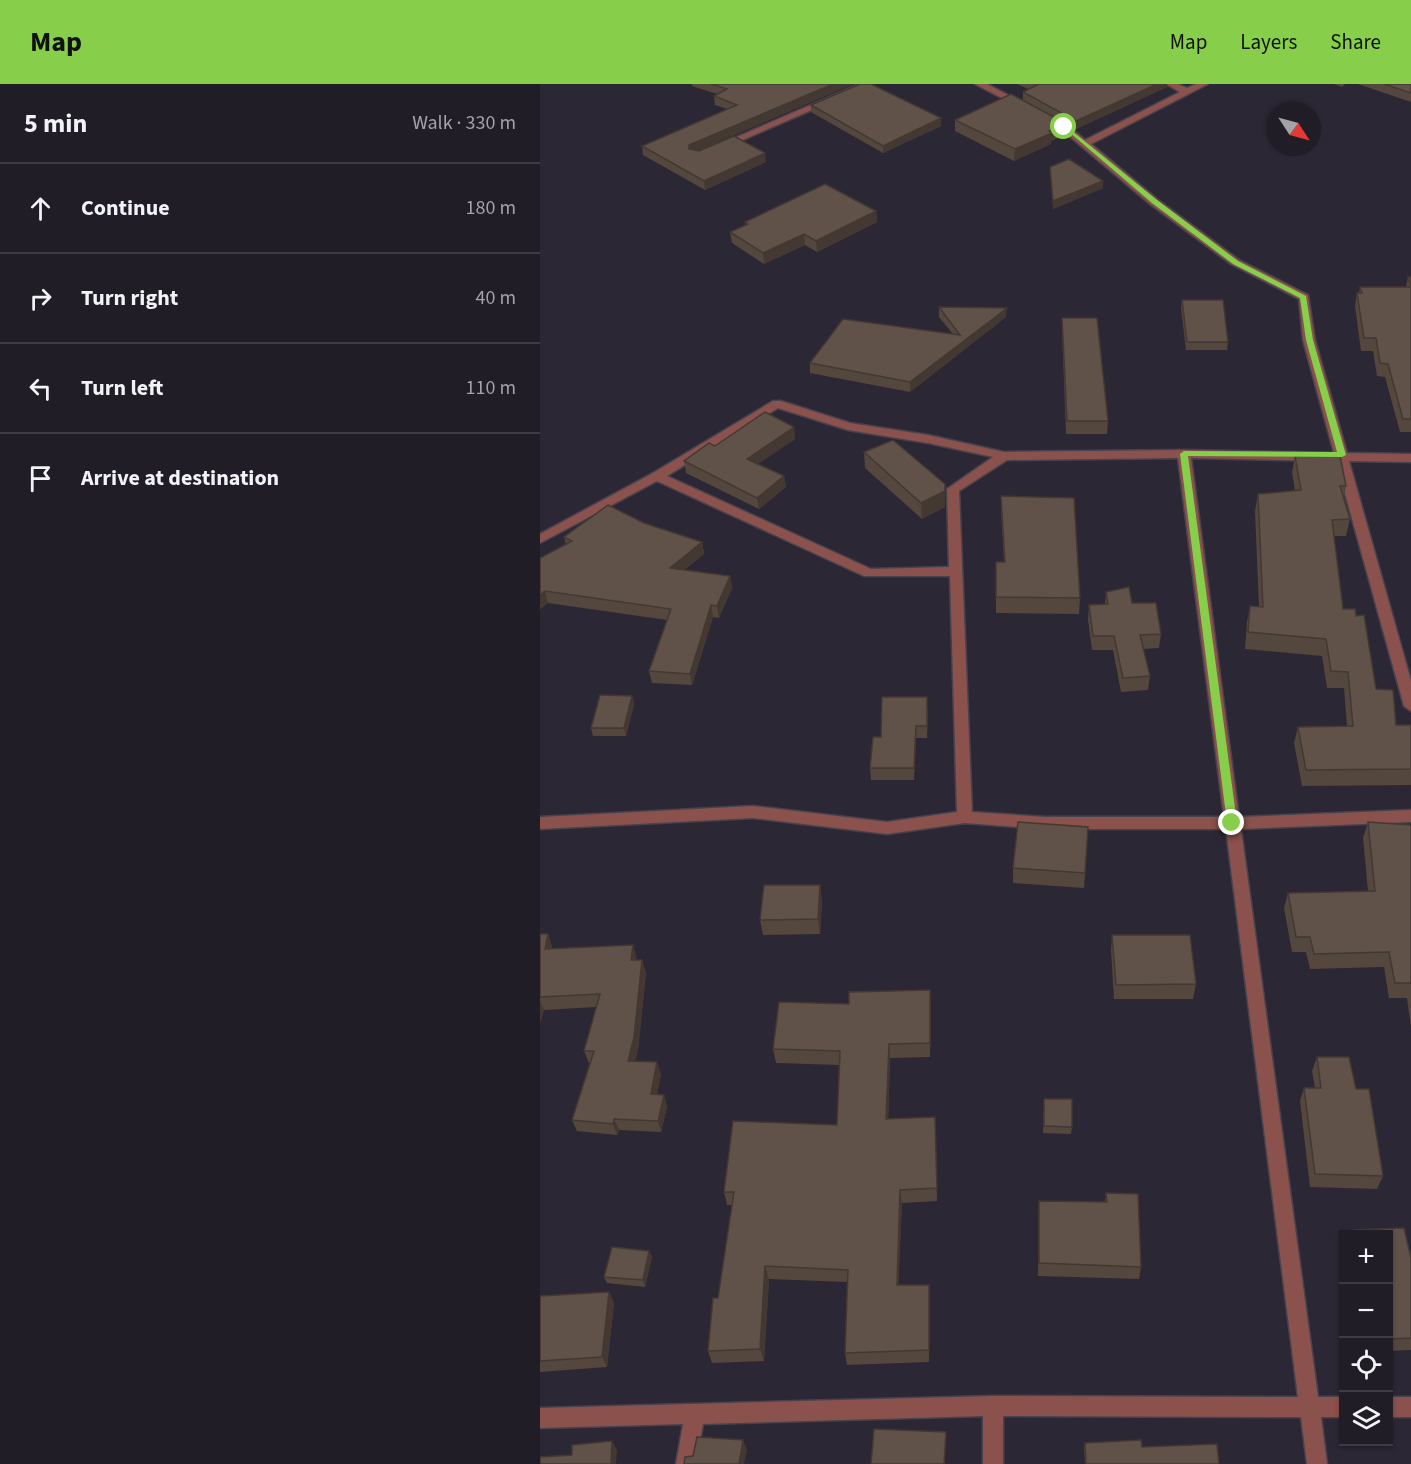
<!DOCTYPE html>
<meta charset="utf-8">
<style>
:root{--surface:#201d27;--page:#2d2a33;--text:#f1f3f6;--muted:#a2a2a7;--line:#3d3b44;--accent:#87cf4a}
body{margin:0;font-family:"Source Sans 3",sans-serif;background:var(--page);color:var(--text)}
.controls{position:absolute;right:18px;bottom:18px;display:grid;overflow:hidden;border-radius:0px;box-shadow:0 2px 4px #0004}
.controls button{width:54px;height:54px;display:grid;place-items:center;padding:0;border:0;border-bottom:2px solid var(--line);background:var(--surface);color:var(--text);font:30px sans-serif}
.compass{position:absolute;left:727px;top:18px;width:54px;height:54px;border-radius:50%;background:var(--surface);box-shadow:0 2px 4px #0004;rotate:126deg}
.stop{position:absolute;width:18px;height:18px;margin:-14px;border:4px solid #87cf4a;border-radius:50%;background:#fff}
.stop.end{background:#87cf4a;border-color:#fff;box-shadow:0 2px 6px #0008}
.list{margin:0;padding:0;list-style:none}
h2{display:flex;justify-content:space-between;align-items:center;height:78px;margin:0;padding:0 24px;font-size:26px}
h2 small{font-size:20px;font-weight:400;color:var(--muted)}
.list li{display:grid;grid-template-columns:39px 1fr auto;gap:18px;align-items:center;box-sizing:border-box;height:90px;padding:0 24px;border-top:2px solid var(--line)}
.list b{display:block;font-size:22px;white-space:nowrap}
.list em{font-size:20px;font-style:normal;color:var(--muted)}
.icon{flex:none;width:33px;height:33px;fill:none;stroke:currentColor;stroke-width:2;stroke-linecap:round;stroke-linejoin:round}
.map{position:relative;flex:none;width:871px;height:1380px;overflow:hidden}
header{display:flex;align-items:center;gap:36px;box-sizing:border-box;height:84px;padding:0 30px;background:var(--accent);color:#111}
header strong{font-size:28px}
nav{display:flex;gap:33px;margin-inline-start:auto;font-size:21px}
main{display:flex}
aside{flex:1;background:var(--surface)}
.map>svg:first-child{display:block}
.lines{fill:none;stroke-linecap:round;stroke-linejoin:round}
.minor-casing{stroke:#46424e;stroke-width:3}
.minor{fill:#8b514c;fill-rule:evenodd}
.wall{fill:#53473e}
.shaded-wall{fill:#433932}
.building{fill:#605248;stroke:#433932;stroke-width:1.5}
.route{fill:#87cf4a}
</style>
<header>
<strong>Map</strong>
<nav><a>Map</a><a>Layers</a><a>Share</a></nav>
</header>
<main>
<aside>
<h2>5 min<small>Walk · 330 m</small></h2>
<ul class="list">
<li><svg class="icon" aria-label="ahead" viewBox="0 0 24 24"><path d="M12 20V5M6 11l6-6 6 6"/></svg><div><b>Continue</b></div><em>180 m</em></li>
<li><svg class="icon" aria-label="right" viewBox="0 0 24 24"><path d="M7 20v-9h11M14 6l5 5-5 5"/></svg><div><b>Turn right</b></div><em>40 m</em></li>
<li><svg class="icon" aria-label="left" viewBox="0 0 24 24"><path d="M17 20v-9H6M10 6l-5 5 5 5"/></svg><div><b>Turn left</b></div><em>110 m</em></li>
<li><svg class="icon" aria-label="arrive" viewBox="0 0 24 24"><path d="M6 21V4h12l-3 4 3 4H6"/></svg><div><b>Arrive at destination</b></div></li>
</ul>
</aside>
<div class="map">
<svg width="871" height="1380" viewBox="0 0 871 1380">
<rect width="100%" height="100%" fill="#2b2734"/>
<g class="lines">
<g class="minor-casing">
<g id="minor">
<path d="M319,0h13l-148,64 -8,-2z"/>
<path d="M435,0h12l40,21 -8,2z"/>
<path d="M626,0h12l9,4 9,-4h12l-117,60 67,56 81,60 69,35 7,45 32,113 64,1v8l-62,-1 62,220v30l-7,-5 -68,-245 -145,-3 48,359 172,-7v12l-170,7 77,568h26v20h-23l6,47h-20l-6,-47 -298,-1v48h-20v-48l-280,8 -7,40h-20l7,-40 -143,4v-20l453,-12 305,1 -72,-568h-180l-81,-6 -78,11 -134,-16 -213,11v-12l213,-11 134,16 70,-10 -7,-236h-86l-207,-95 -117,62v-9l113,-61 120,-72h8l69,22 78,12 76,17 180,-2 150,3 -31,-113 -4,-41 -68,-35 -81,-60 -89,-75 -17,-10 8,-2 15,8 18,15 95,-48zM238,324l70,22 80,13 65,14 -46,32 2,78 -78,2 -204,-93zM638,374l46,359h-178l-74,-5 -13,-321 48,-31z"/>
<rect x="848" y="1313" width="23" height="20"/>
</g>
</g>
<use href="#minor" class="minor"/>
</g>
<g class="wall">
<path d="M152,0h161l-156,67 69,11 -61,28 -62,-35 -1,-9 85,-37 -12,-4 -1,-9 3,-2 -25,-8z"/>
<path d="M477,0h150v3l-91,42 -53,-29v-8l5,-3z"/>
<path d="M794,0h11l-3,3z"/>
<path d="M818,0h53v18z"/>
<path d="M271,21l130,13v8l-58,27 -72,-41z"/>
<path d="M415,36l109,15 -13,6v3l-37,17 -59,-30z"/>
<path d="M510,83l53,21 -50,21z"/>
<path d="M336,127l1,11 -60,30 -12,-7 -41,19 -32,-21 -2,-11 16,-7 -1,-3z"/>
<path d="M868,193h3v155h-11l-15,-55 -8,-1 -4,-25h-12l-6,-45 2,-13h2l1,-6h46z"/>
<path d="M642,216l46,42 -1,8h-41l-5,-42z"/>
<path d="M399,223l67,10 -96,75 -100,-19v-10l142,-30 -13,-16z"/>
<path d="M522,234l46,103 -1,13h-41l-4,-103z"/>
<path d="M254,343l1,12 -37,25 26,12 2,11 -27,22 -73,-36 -2,-12 31,-15z"/>
<path d="M324,368l81,55 -23,12 -57,-51z"/>
<path d="M755,372l51,30 -2,11 6,22 -4,17h-12l9,73 13,7 20,73 20,36h15v60l-109,1 -8,-43 4,-16 49,-1 -3,-38h-17l-5,-32 -77,-7 2,-27 3,-16 9,1 -4,-96 3,-17 37,-3 -3,-19z"/>
<path d="M461,412l79,102 -1,16 -83,-1v-51h8l-3,-50z"/>
<path d="M104,439l58,19 2,12 -20,16 46,6 2,12 -13,30 -6,-1 -21,68 -40,-2 -3,-12 18,-51 -119,-17 -8,6v-51l26,-13 -2,-8z"/>
<path d="M566,508l26,11 29,31 -2,14 -16,1 7,27 -2,14 -27,2 -8,-42h-21l-4,-31 1,-14 16,-1z"/>
<path d="M92,612l2,8 -8,32h-33l-2,-8z"/>
<path d="M388,625l-1,29h-11l-2,42h-43l-1,-12 11,-31z"/>
<path d="M828,738l43,3v202l-4,-29h-18l-5,-31 -74,2 -4,-17h-14l-8,-44 4,-15 80,-2 -5,-53z"/>
<path d="M473,784l72,5 -1,15 -71,-5z"/>
<path d="M282,816l-2,34 -57,1 -3,-15z"/>
<path d="M0,850h8l4,13v2l81,-4 3,12v3h6l4,13 -8,77 -3,11 26,13 -4,20 7,1 3,12 -6,25 -42,-2 -2,5 -40,-4 -5,-11 18,-57h-1l-5,-12 12,-44 -52,3 -4,13z"/>
<path d="M572,851l84,49 -3,15h-79l-3,-49z"/>
<path d="M309,920l82,1 -1,52 -40,1 -2,61 47,-2 2,84 -35,2 -4,82h31v77l-82,3 -2,-12 2,-71 -78,-3 -5,82 -52,2 -4,-12 10,-53 14,-93h-5l-3,-13 113,-67 2,-60 -63,-2 -3,-14z"/>
<path d="M777,973l39,32 27,87 -6,13 -67,-2 -10,-86 4,-13h11l-3,-17z"/>
<path d="M504,1015l28,28 -1,7 -28,-1z"/>
<path d="M566,1109l35,74 -2,12 -101,-3 1,-75 66,1z"/>
<path d="M864,1144l7,30v92l-22,1v-117h-37l2,-4z"/>
<path d="M109,1167l3,6 -7,30 -38,-4 -3,-6z"/>
<path d="M69,1208l5,11 -7,64 -67,5v-76z"/>
<path d="M545,1359l57,4 77,17h-134l-1,-16z"/>
</g>
<g class="shaded-wall">
<path d="M293,0h20l-163,70 -1,-9z"/>
<path d="M617,0h10v3l-91,42v-8z"/>
<path d="M401,34v8l-58,27v-7z"/>
<path d="M525,39l-1,12 -13,6v3l-37,17 1,-12z"/>
<path d="M225,69l1,9 -61,28 -1,-9z"/>
<path d="M563,97v7l-50,21v-8z"/>
<path d="M336,127l1,11 -60,30 -1,-11z"/>
<path d="M264,150l1,11 -41,19 -1,-11z"/>
<path d="M467,224l-1,9 -96,75v-10z"/>
<path d="M254,343l1,12 -47,32 -1,-12z"/>
<path d="M244,392l2,11 -27,22 -2,-11z"/>
<path d="M405,407v16l-23,12 -1,-16z"/>
<path d="M162,458l2,12 -32,26 -2,-12z"/>
<path d="M190,492l2,12 -13,30 -2,-12z"/>
<path d="M5,507l3,12 -8,6v-14z"/>
<path d="M171,521l2,12 -21,68 -2,-11z"/>
<path d="M92,612l2,8 -8,32 -2,-8z"/>
<path d="M376,642v12l-2,42v-12z"/>
<path d="M280,801l2,15 -2,34 -2,-15z"/>
<path d="M8,850l4,13 -2,15 -5,-13z"/>
<path d="M93,861l3,12 -1,16 -4,-13z"/>
<path d="M102,876l4,13 -8,77 -6,23 -4,-12z"/>
<path d="M390,906l1,15 -1,52z"/>
<path d="M0,917l4,9 -4,13z"/>
<path d="M349,960l1,14 -2,75 -2,-14z"/>
<path d="M117,978l4,12 -6,32 -4,-12z"/>
<path d="M124,1011l3,12 -6,25 -3,-11z"/>
<path d="M74,1035l5,11 -2,5 -4,-11z"/>
<path d="M360,1106l2,13 -4,95 -1,-13z"/>
<path d="M109,1167l3,6 -7,30 -2,-7z"/>
<path d="M225,1182l4,13 -5,82 -4,-12z"/>
<path d="M69,1208l5,11 -7,64 -5,-10z"/>
<path d="M406,1348l-1,32h-1z"/>
<path d="M203,1356l4,10 -3,14h-5z"/>
<path d="M72,1357l5,9 -1,14h-5z"/>
</g>
<g class="building">
<path d="M171,0h122l-144,61v4l10,2 35,-15 31,17 -61,28 -62,-35 95,-41 -23,-9 13,-7z"/>
<path d="M320,0h11l70,34 -58,28 -72,-41z"/>
<path d="M496,0h121l-81,37 -53,-29 14,-7z"/>
<path d="M844,0h27v9z"/>
<path d="M471,10l54,29 -16,8 3,2 -37,16 -60,-29z"/>
<path d="M529,75l34,22 -50,20 -3,-34z"/>
<path d="M285,100l51,27 -60,30 -12,-7 -41,19 -33,-21 18,-8 -3,-2z"/>
<path d="M868,193h3v9z"/>
<path d="M820,203h51v132h-8l-15,-55 -8,-1 -4,-25h-12l-7,-45h5z"/>
<path d="M642,216h41l5,42h-41z"/>
<path d="M399,223l68,1 -97,74 -100,-19 33,-44 117,16z"/>
<path d="M522,234h35l11,103h-41z"/>
<path d="M225,328l29,15 -47,32 37,17 -27,22 -73,-37 25,-18 6,3z"/>
<path d="M353,356l52,44v7l-24,12 -57,-51z"/>
<path d="M755,372h45l6,30h-6l10,33 -18,1 11,89h12l1,7 8,-1 12,74 17,1 3,35h15v44l-105,1 -8,-43 55,-1 -5,-54 -17,-1 -5,-32 -78,-7 2,-26 13,1 -5,-113 43,-4z"/>
<path d="M461,412l73,2 6,100 -84,-1v-35h9z"/>
<path d="M68,421l36,18 58,19 -32,26 60,8 -13,30 -6,-1 -21,69 -41,-3 22,-62 -126,-18 -5,4v-37l32,-17 -8,-4z"/>
<path d="M589,503l3,16h24l5,31 -21,1 10,41 -27,2 -9,-42h-21l-4,-31 19,-1 -2,-12z"/>
<path d="M60,611l32,1 -8,32h-33z"/>
<path d="M342,613h45v29h-11l-2,42h-44l3,-31h8z"/>
<path d="M478,738l70,5 -3,46 -72,-5z"/>
<path d="M828,738l43,3v158h-16l-6,-31 -75,2 -4,-17h-14l-8,-44 87,-2z"/>
<path d="M224,801h56l-2,34 -58,1z"/>
<path d="M0,850h8l-3,15 88,-4 -2,15h11l-8,77 -6,24 29,1 -6,32 13,1 -6,26 -44,-2 -1,5 -41,-4 22,-69h-10l16,-57 -60,3z"/>
<path d="M572,851h78l6,49 -80,1z"/>
<path d="M390,906v53l-41,1 -3,75 49,-2 2,71 -37,2 -3,95h32v65l-84,3 3,-83 -83,-4 -5,83 -52,2 5,-53h5l16,-106h-10l9,-71 104,4 3,-74 -67,-2 6,-47 70,2v-12z"/>
<path d="M777,973h32l7,32h13l14,87 -68,-2 -11,-86h17z"/>
<path d="M504,1015h28v28l-28,-1z"/>
<path d="M566,1109l32,1 3,73 -102,-4v-62l68,1z"/>
<path d="M864,1144l7,30v80l-22,1v-105h-34l-1,-4z"/>
<path d="M72,1163l37,4 -6,29 -39,-3z"/>
<path d="M69,1208l-7,65 -62,4v-65z"/>
<path d="M334,1345l72,3 -2,32h-73z"/>
<path d="M157,1353l46,3 -4,24h-55l1,-7 8,-1z"/>
<path d="M601,1356l1,7 75,-3 2,20h-133l-1,-21z"/>
<path d="M72,1357l-1,23h-71v-7l32,-2v-10z"/>
</g>
<path class="route" d="M522,42h4l91,74 81,61 68,35 7,44 33,115 -4,2 -154,-1 49,367 -5,3 -5,-3 -47,-369 4,-3 153,1 -31,-112 -6,-42 -67,-34 -81,-61z"/>
</svg>
<div class="controls">
<button>+</button>
<button>−</button>
<button><svg class="icon" aria-label="locate" viewBox="0 0 24 24"><circle cx="12" cy="12" r="6"/><path d="M12 2v4M12 18v4M2 12h4M18 12h4"/></svg></button>
<button><svg class="icon" aria-label="layers" viewBox="0 0 24 24"><path d="M12 4l9 5-9 5-9-5zM3 14l9 5 9-5"/></svg></button>
</div>
<svg class="compass" viewBox="-18 -18 36 36"><path d="M0-13l5 13h-10z" fill="#e53935"/><path d="M0 13l5-13h-10z" fill="#a2a2a7"/></svg>
<div class="stop" style="left:524px;top:43px"></div>
<div class="stop end" style="left:692px;top:739px"></div>
</div>
</main>
